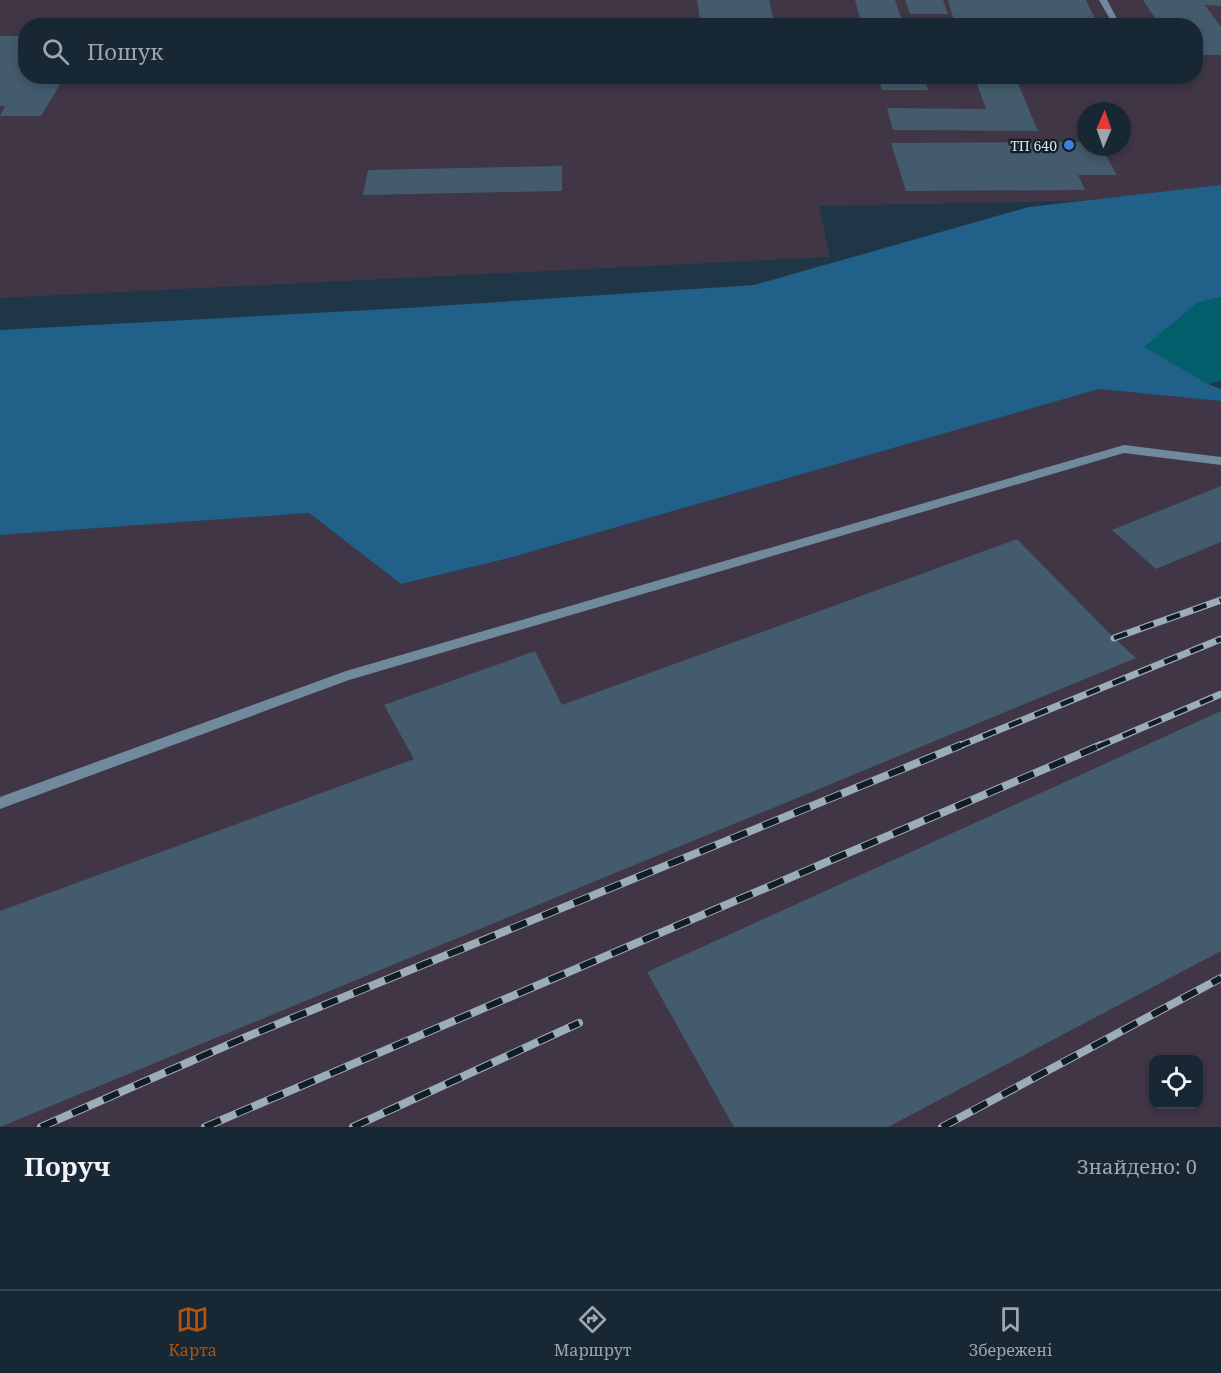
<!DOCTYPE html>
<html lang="uk">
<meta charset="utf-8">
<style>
:root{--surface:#172834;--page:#20303c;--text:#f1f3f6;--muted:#9ea6ac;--line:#36444f;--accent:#b45309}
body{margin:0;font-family:"Noto Serif",serif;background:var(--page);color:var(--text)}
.controls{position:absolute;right:18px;bottom:18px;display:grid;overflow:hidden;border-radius:12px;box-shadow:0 3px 9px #0003}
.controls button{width:54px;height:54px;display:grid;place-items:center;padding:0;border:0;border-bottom:2px solid var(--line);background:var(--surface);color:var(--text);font:30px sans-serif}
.compass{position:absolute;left:1077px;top:102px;width:54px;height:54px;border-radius:50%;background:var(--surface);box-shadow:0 3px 9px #0003;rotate:2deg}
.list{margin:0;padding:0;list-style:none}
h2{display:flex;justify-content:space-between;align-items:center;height:78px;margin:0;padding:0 24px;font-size:26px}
h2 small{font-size:20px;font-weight:400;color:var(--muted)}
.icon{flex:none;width:33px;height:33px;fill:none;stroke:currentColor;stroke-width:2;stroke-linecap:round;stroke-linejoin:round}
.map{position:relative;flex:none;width:1221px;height:1127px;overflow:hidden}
.search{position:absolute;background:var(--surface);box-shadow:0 3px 9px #0003;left:18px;right:18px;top:18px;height:66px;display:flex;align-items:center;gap:15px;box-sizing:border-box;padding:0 21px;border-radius:24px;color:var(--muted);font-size:22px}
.sheet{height:162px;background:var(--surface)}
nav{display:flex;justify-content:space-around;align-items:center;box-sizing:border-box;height:84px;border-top:2px solid var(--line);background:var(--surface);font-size:16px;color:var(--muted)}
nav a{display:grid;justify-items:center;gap:3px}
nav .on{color:var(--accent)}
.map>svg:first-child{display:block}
.industrial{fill:#403646;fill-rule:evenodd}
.green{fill:#206089}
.water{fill:#035e6c}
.building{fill:#435b6c}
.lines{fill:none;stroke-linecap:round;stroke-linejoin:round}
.service{fill:#70899d;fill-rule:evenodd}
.minor{fill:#70899d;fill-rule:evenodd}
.rail-far1-casing{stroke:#9cacb9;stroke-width:7}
.rail-casing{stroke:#9cacb9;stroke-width:8}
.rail-far1{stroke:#121c23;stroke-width:4.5;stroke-dasharray:14;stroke-linecap:butt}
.rail{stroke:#121c23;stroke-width:6;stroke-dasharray:17;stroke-linecap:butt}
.shop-dot{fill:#3f7fe0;stroke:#121c23;stroke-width:2}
.labels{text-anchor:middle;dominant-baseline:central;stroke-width:4.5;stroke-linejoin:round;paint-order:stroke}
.far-poi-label{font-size:14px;fill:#d6e3ee;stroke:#121c23;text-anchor:end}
</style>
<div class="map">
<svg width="1221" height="1127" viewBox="0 0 1221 1127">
<rect width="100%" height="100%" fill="#1f3646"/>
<g class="industrial">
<path d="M0,0h1221v198l-402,8 11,51 -830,41zM26,26h1170v50h-1170zM1086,111h36v36h-36z"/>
<path d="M1099,389l122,12v726h-1221v-592l309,-22 92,71 104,-25zM1154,1060h44v44h-44z"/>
</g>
<path class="green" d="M1221,185v112l-24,6 11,81 13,5v12l-122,-12 -594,170 -104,25 -92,-71 -309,22v-205l407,-22 347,-23 275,-78z"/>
<path class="water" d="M1221,297v84l-13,3 -64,-37 53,-44z"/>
<g class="building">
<path d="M697,0h72l6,26h-74z"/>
<path d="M855,0h40l9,26h-42z"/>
<path d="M905,0h38l5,14h-38z"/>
<path d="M948,0h138l12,25 -144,-4z"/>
<path d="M1143,0h78v6l-16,-1 16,22v28h-25v-29h-36z"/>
<path d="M0,36h26v40h39l-24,40h-41l5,-10h-5z"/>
<path d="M878,76h45l5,14h-46z"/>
<path d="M974,76h41l23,55 -145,-1 -6,-22 99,1z"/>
<path d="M1086,142v5h15l16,28h-39l7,15 -179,1 -15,-48z"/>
<path d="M562,166v25l-199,4 5,-25z"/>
<path d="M1221,486v56l-65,27 -44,-39z"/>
<path d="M1017,539l97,99 22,20 -1136,469v-216l414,-152 -30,-54 151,-54 27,54z"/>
<path d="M1221,711v240l-333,176h-154l-87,-155z"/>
</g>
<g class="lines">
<path class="service" d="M1124,445l97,12v8l-97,-12 -775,227 -349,129v-12l346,-126z"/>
<path class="minor" d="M1099,0h8l14,26h-7z"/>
<g class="rail-far1-casing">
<g id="rail-far1">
<path d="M1114,638l107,-38"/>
<path d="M957,747l264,-108"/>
<path d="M1097,747l124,-53"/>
</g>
</g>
<g class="rail-casing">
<g id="rail">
<path d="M41,1127l205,-90 715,-292"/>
<path d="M205,1127l896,-382"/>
<path d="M353,1127l226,-104"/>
<path d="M942,1127l279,-149"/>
</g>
</g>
<use href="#rail-far1" class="rail-far1"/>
<use href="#rail" class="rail"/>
</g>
<circle class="shop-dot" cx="1069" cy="145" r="6"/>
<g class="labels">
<g class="far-poi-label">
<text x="1057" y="145">ТП 640</text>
</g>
</g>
</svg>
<div class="controls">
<button><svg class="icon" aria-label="locate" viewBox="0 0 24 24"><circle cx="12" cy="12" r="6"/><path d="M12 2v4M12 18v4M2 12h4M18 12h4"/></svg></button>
</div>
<svg class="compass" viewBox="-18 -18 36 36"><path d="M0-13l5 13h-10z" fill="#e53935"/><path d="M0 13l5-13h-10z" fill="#9ea6ac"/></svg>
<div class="search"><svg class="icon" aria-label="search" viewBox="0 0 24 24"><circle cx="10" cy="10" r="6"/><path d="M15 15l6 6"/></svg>Пошук</div>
</div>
<section class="sheet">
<h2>Поруч<small>Знайдено: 0</small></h2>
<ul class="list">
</ul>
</section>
<nav>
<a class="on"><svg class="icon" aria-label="map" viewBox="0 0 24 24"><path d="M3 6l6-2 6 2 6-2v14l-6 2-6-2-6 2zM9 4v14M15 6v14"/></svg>Карта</a>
<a><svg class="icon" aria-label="directions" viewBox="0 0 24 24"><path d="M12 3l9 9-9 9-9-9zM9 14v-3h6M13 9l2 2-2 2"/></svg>Маршрут</a>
<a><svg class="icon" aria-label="saved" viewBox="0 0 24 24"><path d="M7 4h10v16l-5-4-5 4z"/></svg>Збережені</a>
</nav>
